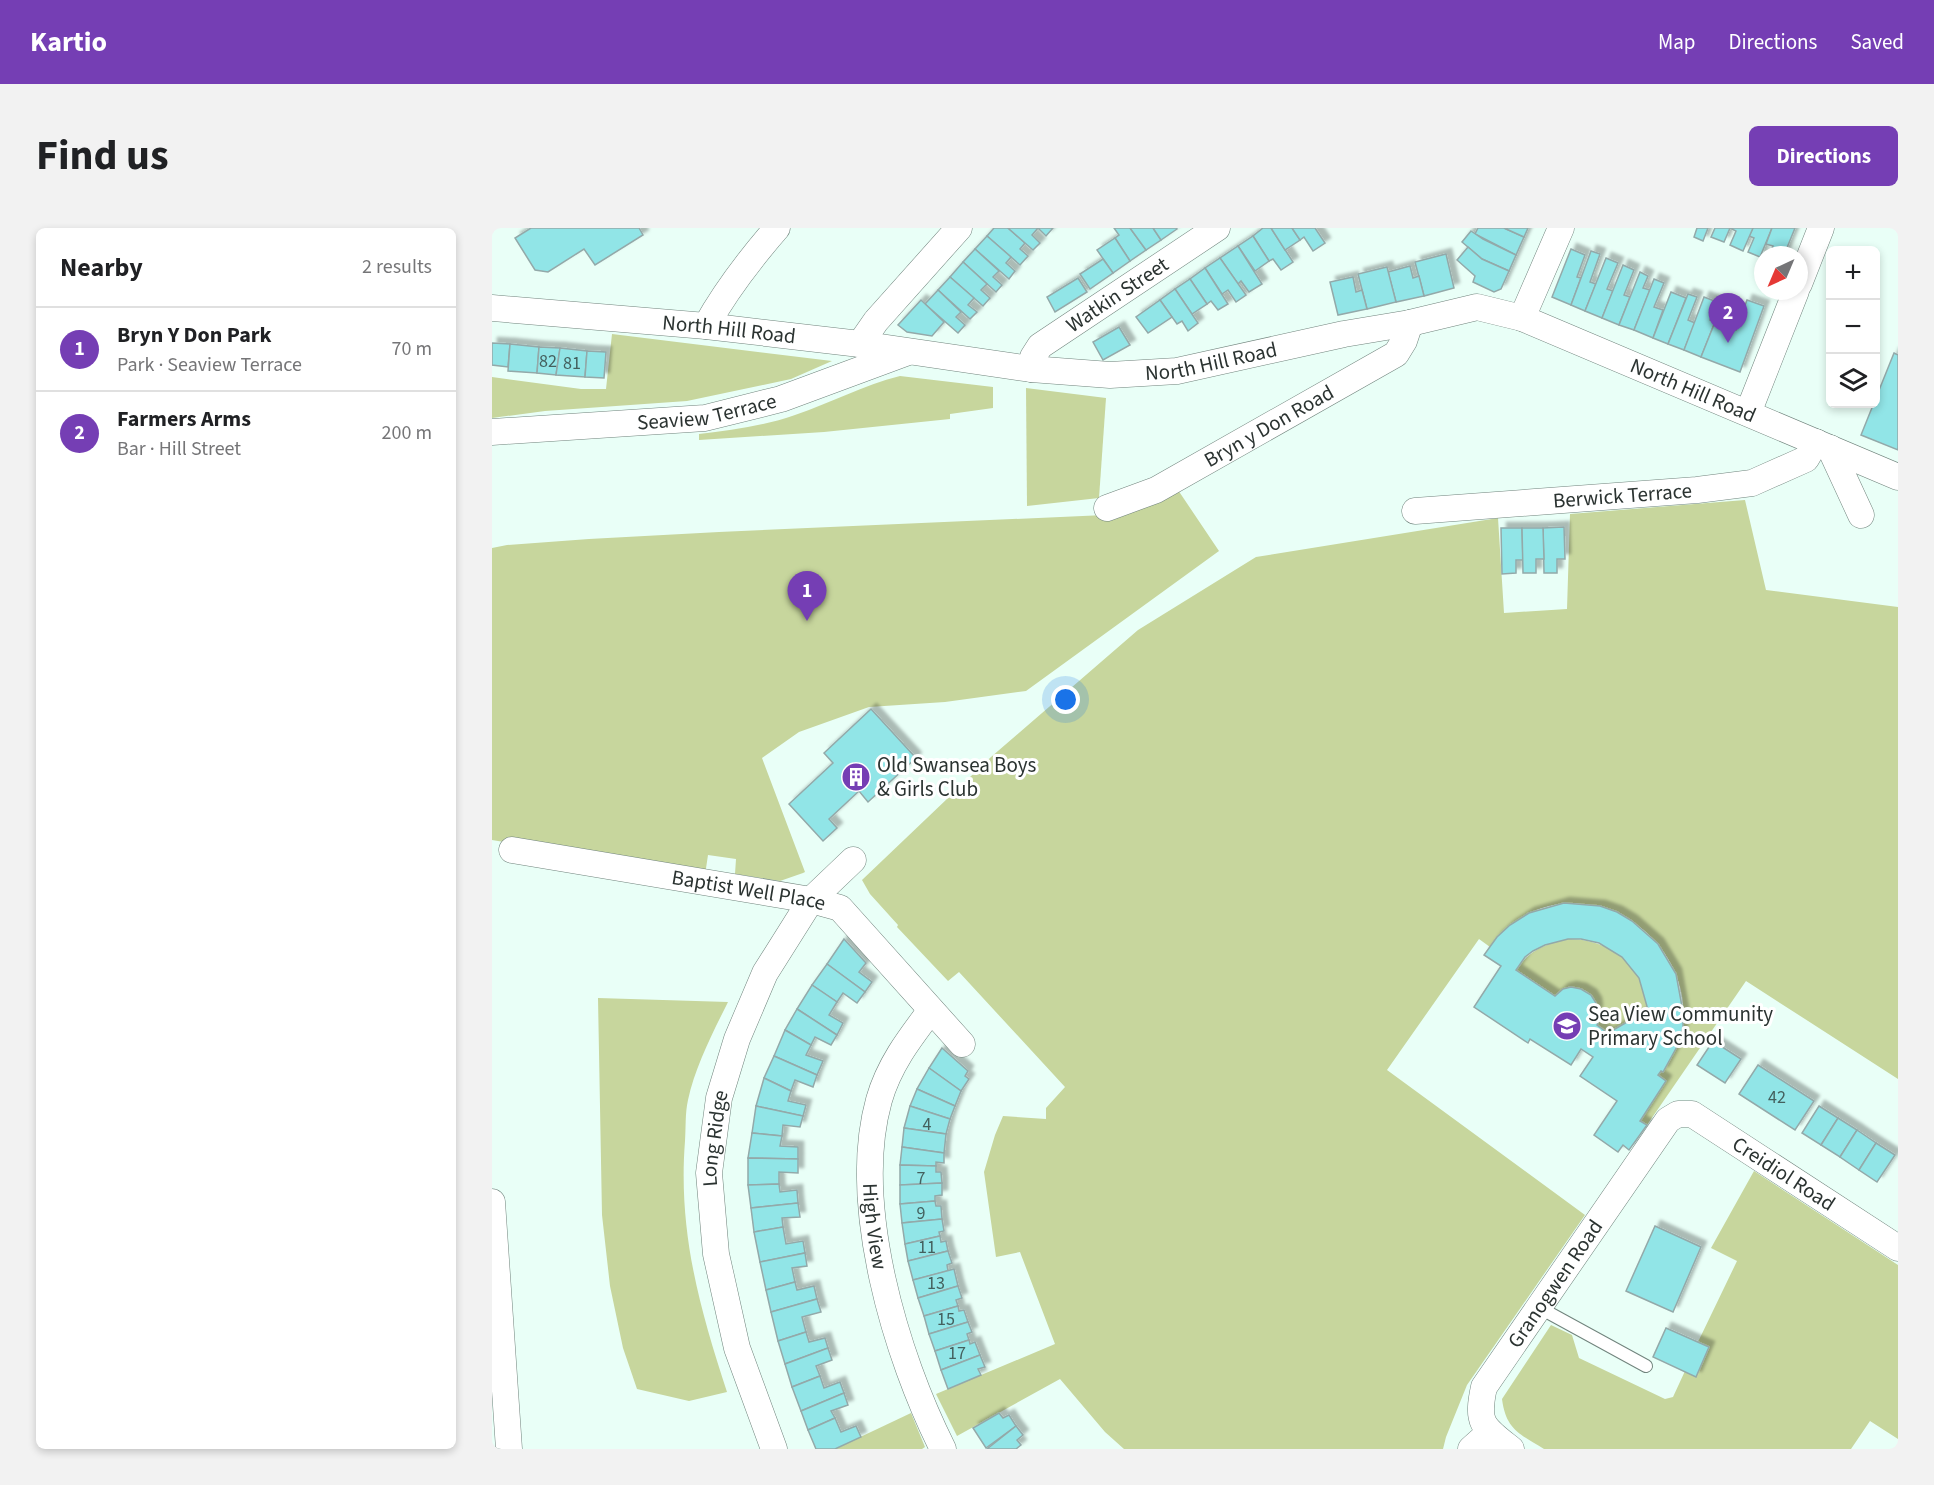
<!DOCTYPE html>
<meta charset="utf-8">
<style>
:root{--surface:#fff;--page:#f2f2f2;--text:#202124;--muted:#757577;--line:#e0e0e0;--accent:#753eb4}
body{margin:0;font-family:"Source Sans 3",sans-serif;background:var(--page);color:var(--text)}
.controls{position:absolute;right:18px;top:18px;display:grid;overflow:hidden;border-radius:9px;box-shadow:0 3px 9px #0003}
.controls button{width:54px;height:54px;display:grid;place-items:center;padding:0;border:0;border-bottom:2px solid var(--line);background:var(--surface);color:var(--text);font:30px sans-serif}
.compass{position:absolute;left:1262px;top:18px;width:54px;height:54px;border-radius:50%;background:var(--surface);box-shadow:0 3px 9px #0003;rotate:224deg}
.you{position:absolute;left:574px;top:472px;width:21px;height:21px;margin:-15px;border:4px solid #fff;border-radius:50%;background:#1a73e8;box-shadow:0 0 0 9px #1a73e833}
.badge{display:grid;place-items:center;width:39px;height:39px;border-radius:50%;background:var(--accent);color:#fff;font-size:20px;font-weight:700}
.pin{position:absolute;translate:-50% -50px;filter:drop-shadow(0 2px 3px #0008)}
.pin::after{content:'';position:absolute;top:32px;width:21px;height:18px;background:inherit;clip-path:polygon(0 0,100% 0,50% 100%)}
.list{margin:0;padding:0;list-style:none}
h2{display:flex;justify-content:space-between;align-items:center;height:78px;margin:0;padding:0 24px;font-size:26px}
h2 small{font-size:20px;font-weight:400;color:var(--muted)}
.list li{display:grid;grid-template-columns:39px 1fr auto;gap:18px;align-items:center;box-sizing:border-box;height:84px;padding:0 24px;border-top:2px solid var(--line)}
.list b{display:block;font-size:22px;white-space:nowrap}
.list p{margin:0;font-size:20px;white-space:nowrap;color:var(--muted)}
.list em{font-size:20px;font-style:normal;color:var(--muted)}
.icon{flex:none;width:33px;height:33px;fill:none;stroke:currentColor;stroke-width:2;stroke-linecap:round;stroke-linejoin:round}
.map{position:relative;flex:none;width:1406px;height:1221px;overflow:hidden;border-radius:9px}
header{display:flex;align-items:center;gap:36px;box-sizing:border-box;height:84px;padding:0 30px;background:var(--accent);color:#fff}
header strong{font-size:28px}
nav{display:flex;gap:33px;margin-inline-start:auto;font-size:21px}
.intro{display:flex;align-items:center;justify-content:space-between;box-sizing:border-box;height:144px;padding:0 36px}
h1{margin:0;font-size:42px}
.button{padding:15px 27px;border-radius:9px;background:var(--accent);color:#fff;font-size:21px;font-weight:700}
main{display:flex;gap:36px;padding:0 36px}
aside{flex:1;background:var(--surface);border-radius:9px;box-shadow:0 3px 9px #0003}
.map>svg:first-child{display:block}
.green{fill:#c7d69d}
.building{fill:#91e5e7;stroke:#93a9a9;stroke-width:1.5;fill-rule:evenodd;filter:url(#shadow)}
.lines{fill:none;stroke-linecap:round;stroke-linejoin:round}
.service-casing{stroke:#71847d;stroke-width:14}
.minor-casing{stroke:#71847d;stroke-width:27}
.service{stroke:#fff;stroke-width:12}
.minor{stroke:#fff;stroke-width:26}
.labels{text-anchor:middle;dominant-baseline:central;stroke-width:6;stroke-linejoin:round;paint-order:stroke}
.number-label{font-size:18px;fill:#44605e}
.street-label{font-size:21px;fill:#2b3331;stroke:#fff}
.poi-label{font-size:21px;fill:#2b3331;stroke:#fff;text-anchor:start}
</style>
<header>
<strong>Kartio</strong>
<nav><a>Map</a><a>Directions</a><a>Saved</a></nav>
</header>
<div class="intro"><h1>Find us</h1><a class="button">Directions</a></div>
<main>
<aside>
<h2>Nearby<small>2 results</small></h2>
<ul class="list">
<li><span class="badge">1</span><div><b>Bryn Y Don Park</b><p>Park · Seaview Terrace</p></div><em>70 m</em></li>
<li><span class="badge">2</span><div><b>Farmers Arms</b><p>Bar · Hill Street</p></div><em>200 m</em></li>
</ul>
</aside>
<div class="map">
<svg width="1406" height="1221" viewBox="0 0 1406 1221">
<defs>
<filter id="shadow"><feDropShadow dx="5.5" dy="-5.5" stdDeviation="1.5" flood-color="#0004"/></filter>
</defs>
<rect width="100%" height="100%" fill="#e9fff7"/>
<g class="green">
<path d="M120,106l220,27 -41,18 -104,22 -142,10 -53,7v-41l89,12h25z"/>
<path d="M408,148l93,11v21l-43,6v5l-126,13 -125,8v-6c32,-4 65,-8 96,-19 36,-12 68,-30 105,-39z"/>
<path d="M534,160l80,10 -7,100 -72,8z"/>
<path d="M686,262l41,61 -193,140 -81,11 -76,5 -70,25 -37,26 43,114 -2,1 -23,8 -45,-7 1,-15 -28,-4 -3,20 -213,-35v-292l15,-3 82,-6 130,-7 386,-17z"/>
<path d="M1253,272l21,90 132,17v472l-152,-98 -99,144 -7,-4 26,-40 -8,-6 3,-4 2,1c8,-14 16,-27 19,-42 11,-58 -35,-116 -91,-125 -20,-3 -44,-2 -62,9 -14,8 -27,22 -39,33l-11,-8 -92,131 198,145 -118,170 -21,52 -3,12h-319l-19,-17 -45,-53 -103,57 -21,-42 119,-50 -35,-92 -24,5 -12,-85 11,-37 8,-19 43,3v-11l19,-21 -106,-115 -11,9 -51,-54 1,-2 -28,-31 -8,-14 129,-123 147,-127 118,-73 242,-39 6,95 63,-4 3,-95z"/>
<path d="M1076,711c28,0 59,13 71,39 5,10 6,22 9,32l-40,23 -11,-8 1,-2 -5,-3c12,-27 -18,-42 -38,-24l-39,-26c15,-21 27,-25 52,-31z"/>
<path d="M106,770l130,4c-15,30 -33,65 -40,98 -3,13 -2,27 -3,41 -7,90 14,165 42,251l-38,9 -52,-12 -14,-41 -13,-62 -8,-71z"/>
<path d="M1262,943l144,94v174l-28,-18 -19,28h-307c-24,-15 -38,-19 -42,-50l49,-74 21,10 7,23 86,41 8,-2 12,-26 11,5 13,-28 -11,-6 39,-81 -26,-13z"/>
<path d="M419,1185l14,34 -3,2h-87z"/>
</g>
<g class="building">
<path d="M39,0h108l4,7 -48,30 -11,-16 -36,23 -13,-2 -20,-32z"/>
<path d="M502,0h14l17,15 -5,6 8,7 -8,9 -33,-29z"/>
<path d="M516,0h30l-6,7 8,8 -7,7z"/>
<path d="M546,0h15l-7,8z"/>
<path d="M622,0h16l16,22 -16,11 -15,-23 4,-3z"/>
<path d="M638,0h23l8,12 -15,10z"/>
<path d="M661,0h23l1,1 -16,11z"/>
<path d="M771,0h8l22,34 -12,8 -8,-11 -4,2 -16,-25z"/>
<path d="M779,0h21l8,12 -15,10z"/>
<path d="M800,0h23l10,15 -12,8 -9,-14 -4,3z"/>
<path d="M986,0h26l20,9 -8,18 -41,-21z"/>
<path d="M1012,0h24l-4,9z"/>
<path d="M1205,0h11l-5,13 -9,-4z"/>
<path d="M1223,0h15l-6,14 -13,-5z"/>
<path d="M1261,0h19l-12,29 -12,-5 6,-14 -5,-2z"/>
<path d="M1261,0l-10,23 -13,-6 6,-14 -6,-3z"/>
<path d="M1280,0h23l-11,27h-14l3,-9 -7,-2z"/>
<path d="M979,3l12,8 33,16 -7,16 -27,-12 -20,-17z"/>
<path d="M495,8l24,21 -5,6 9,8 -6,8 -34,-30z"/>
<path d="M761,8l16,25 -14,10 -17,-25z"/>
<path d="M623,10l15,23 -17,12 -16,-23z"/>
<path d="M746,18l24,38 -13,8 -8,-11 -3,3 -18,-26z"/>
<path d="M976,19l14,12 27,12 -8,18 -7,3 -21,-10 2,-6 -18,-16z"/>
<path d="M483,21l24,22 -6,6 9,8 -6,7 -33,-30z"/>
<path d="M1079,21l14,6 -8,22 4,1 -10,27 -19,-8z"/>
<path d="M1099,23l9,3 -10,28 6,2 -11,27 -14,-6z"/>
<path d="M954,26l8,34 -30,8 -9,-34z"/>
<path d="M728,30l26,37 -10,7 -8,-12 -6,4 -17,-26z"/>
<path d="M1114,30l12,5 -11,26 6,2 -11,27 -17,-7z"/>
<path d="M611,31l10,14 -23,16 -10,-15z"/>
<path d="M471,34l24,22 -6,6 9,8 -7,8 -33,-29z"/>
<path d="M1131,37l11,5 -10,25 6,2 -11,28 -17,-7z"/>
<path d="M918,38l3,12 6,-2 5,20 -28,6 -8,-30z"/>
<path d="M895,39l9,35 -29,7 -9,-35z"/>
<path d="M713,40l23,36 -10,6 -7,-9 -4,3 -17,-25z"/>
<path d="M1148,44l8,4 -5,12 7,2 -16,40 -15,-5z"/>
<path d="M458,49l24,21 -6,7 9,7 -7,7 -32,-29z"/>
<path d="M861,49l3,15 6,-2 5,19 -29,6 -8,-33z"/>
<path d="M586,50l9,14 -32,20 -8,-15z"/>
<path d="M698,51l17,25 -15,10 -17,-25z"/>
<path d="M1162,51l10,4 -10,24 9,3 -10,28 -19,-8z"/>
<path d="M683,61l23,34 -10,8 -6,-10 -5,3 -17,-24z"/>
<path d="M446,62l23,22 -5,5 9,8 -7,8 -33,-29z"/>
<path d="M1179,64l15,6 -18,46 -15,-6z"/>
<path d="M1196,66l9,3 -9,23 7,3 -11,27 -16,-6z"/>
<path d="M1212,69l13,5 -7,18 5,2 -14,35 -17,-7z"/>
<path d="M429,72l23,22 -12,14 -25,-4 -9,-7z"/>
<path d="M668,72l12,17 -24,16 -12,-16z"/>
<path d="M1255,72l17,6 -24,66 -39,-15 14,-35 21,8z"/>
<path d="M627,99l11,18 -27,15 -10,-18z"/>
<path d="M0,115l18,1 -2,23 -16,-2z"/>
<path d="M18,116l29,3 -2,26 -29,-2z"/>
<path d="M47,119l21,1 -4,27 -19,-2z"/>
<path d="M68,120l27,3 -2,26 -29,-2z"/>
<path d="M95,123l19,1 -2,26 -19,-1z"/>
<path d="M1402,125l4,2v95l-37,-15z"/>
<path d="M1072,299l1,32h-8v14h-13l-1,-45z"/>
<path d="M1009,300h21l1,32h-7v13l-14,1z"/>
<path d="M1030,300h21l1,31h-8v14h-13z"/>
<path d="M379,481l45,49 -48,44 -9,-11 -30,28 8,9 -14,13 -34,-37 44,-41 -9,-10z"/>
<path d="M1072,675l36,3 17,6 15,9 26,23 18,30 7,38v15l-4,16 -16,29 -2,-1 -3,4 8,6 -26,40 7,4 -18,25 -6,-5 -5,7 -24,-17 23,-34 -37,-25 13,-19 -12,-8 -10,16 -41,-26 -2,4 -54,-36 27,-41 -17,-11 13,-18 13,-12 19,-12zM1076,711h13l18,4 23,14 17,21 9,32 -40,23 -11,-8 1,-2 -5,-3 4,-9 -1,-8 -5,-8 -10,-6 -10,-2 -8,2 -8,7 -39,-26 9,-13 8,-6 12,-6z"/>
<path d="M352,711l22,24 -7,9 13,10 -7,10 -38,-28z"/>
<path d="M335,736l38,28 -8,11 -14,-10 -6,9 -25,-17z"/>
<path d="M320,757l25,17 -8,13 14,8 -6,12 -40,-26z"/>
<path d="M305,781l40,26 -6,10 -16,-8 -4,8 -26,-15z"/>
<path d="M293,802l26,15 -5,10 17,6 -6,14 -43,-19z"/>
<path d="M1221,813l28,18 -16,24 -28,-18z"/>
<path d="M450,820l26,23 -3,5 4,3 -8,12 -32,-23z"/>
<path d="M282,828l43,19 -4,12 -18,-7 -4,11 -27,-13z"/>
<path d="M1266,837l56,36 -19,29 -56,-36z"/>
<path d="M437,840l32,23 -6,15 -38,-17z"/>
<path d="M272,850l27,13 -3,10 18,4 -3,11 -47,-10z"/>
<path d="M425,861l38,17 -5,13 -40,-13z"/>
<path d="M264,878l47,10 -3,11 -17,-2 -1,11 -30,-3z"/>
<path d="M418,878l40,13 -4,15 -42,-6z"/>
<path d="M1327,878l19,12 -17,27 -19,-12z"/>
<path d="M1346,890l19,12 -17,27 -19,-12z"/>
<path d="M412,900l42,6 -2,19 -42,-6z"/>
<path d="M1365,902l19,13 -17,27 -19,-13z"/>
<path d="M260,905l30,3 -2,10 18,1v12l-50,-1z"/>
<path d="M1384,915l19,12 -18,27 -18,-12z"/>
<path d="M410,919l42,6v10l-8,-1v4l-36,-1z"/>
<path d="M256,930l50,1v14l-19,-1v12l-31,1z"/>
<path d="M408,937l36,1v6h5l1,11 -42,2z"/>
<path d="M450,955v12l-7,1v5l-35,3v-19z"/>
<path d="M287,956l1,8 17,-2 1,13 -47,5 -3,-23z"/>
<path d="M443,973l1,5h5l1,13 -40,4 -2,-19z"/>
<path d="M306,975l2,14 -18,1 1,9 -29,5 -3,-24z"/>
<path d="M450,991l2,12 -5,1 1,4 -35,8 -3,-21z"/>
<path d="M1163,998l46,21 -28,65 -47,-21z"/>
<path d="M291,999l3,17 17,-3 2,12 -45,9 -6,-30z"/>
<path d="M448,1008l1,6 5,-1 2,10 -40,10 -3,-17z"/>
<path d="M456,1023l4,12 -5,2 1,6 -35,9 -5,-19z"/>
<path d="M313,1025l2,13 -15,2 3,14 -29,8 -6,-28z"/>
<path d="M462,1041l4,17 -40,12 -5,-18z"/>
<path d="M303,1054l2,8 17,-4 3,13 -46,13 -5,-22z"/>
<path d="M466,1058l4,12 -6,2 2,6 -34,10 -6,-18z"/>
<path d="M325,1071l4,13 -19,5 4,15 -28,9 -7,-29z"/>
<path d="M466,1078l1,5 5,-1 4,12 -39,12 -5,-18z"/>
<path d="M476,1094l4,10 -5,2 2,6 -34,11 -6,-17z"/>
<path d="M1174,1100l43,19 -13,30 -43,-20z"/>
<path d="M314,1104l3,10 16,-4 3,10 -43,16 -7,-23z"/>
<path d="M477,1112l1,4 5,-2 5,13 -39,15 -6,-19z"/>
<path d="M336,1120l4,12 -16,6 4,10 -28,11 -7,-23z"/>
<path d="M488,1127l5,12 -7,2 3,6 -33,14 -7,-19z"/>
<path d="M328,1148l4,12 16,-6 4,11 -43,18 -9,-24z"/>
<path d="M352,1165l4,12 -17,6 4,7 -27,12 -7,-19z"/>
<path d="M507,1185l4,5 6,-3 7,11 -30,22 -13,-20z"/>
<path d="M343,1190l6,14 15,-6 5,11 -26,12h-19l-8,-19z"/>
<path d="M524,1198l7,9 -6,5 4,5 -5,4h-29z"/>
</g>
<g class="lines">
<g class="service-casing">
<path id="service" d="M1048,1080l106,58"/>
</g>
<g class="minor-casing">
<g id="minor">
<path d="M1307,56l22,-56"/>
<path id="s1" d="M0,80l214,18 154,18 171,25 79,6 67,-4 167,-37 66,-11 67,-16 45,11 376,159"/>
<path d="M1030,90l39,-90"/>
<path d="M214,98c20,-36 44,-67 71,-98"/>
<path d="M368,116l16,-23 83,-93"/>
<path id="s2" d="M539,141l2,-12 7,-11 177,-118"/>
<path d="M1256,185l48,-122"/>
<path id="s3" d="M0,204l213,-14 76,-19 127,-47"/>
<path d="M1338,220l31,67"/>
<path id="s4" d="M615,280l49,-18 240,-136 8,-13 6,-18"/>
<path id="s5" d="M923,283l282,-21 55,-7 54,-24 10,-17"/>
<path id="s6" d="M20,622l299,50 29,8 122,136"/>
<path id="s7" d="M439,782c-22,29 -42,55 -52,90 -29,104 17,256 64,349"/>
<path d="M0,974l17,247"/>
<path id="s8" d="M282,1221l-37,-101 -21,-94 -7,-81 10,-75 18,-59 28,-66 46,-73 42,-40"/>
<path d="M979,1221l19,-17"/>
<path id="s9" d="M1019,1221c-28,-22 -35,-25 -27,-62l184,-267 10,-6h14l206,134"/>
</g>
</g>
<use href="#service" class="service"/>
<use href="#minor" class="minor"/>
</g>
<defs>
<g id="building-disc" transform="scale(1.5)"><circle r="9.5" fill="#753eb4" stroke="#fff"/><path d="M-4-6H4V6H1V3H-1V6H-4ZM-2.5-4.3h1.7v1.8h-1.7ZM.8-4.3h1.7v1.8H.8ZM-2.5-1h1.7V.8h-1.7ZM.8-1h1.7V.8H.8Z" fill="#fff"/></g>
<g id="school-disc" transform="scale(1.5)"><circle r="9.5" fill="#753eb4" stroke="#fff"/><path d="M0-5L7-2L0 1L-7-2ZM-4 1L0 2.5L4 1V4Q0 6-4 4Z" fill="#fff"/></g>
</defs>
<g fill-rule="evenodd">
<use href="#building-disc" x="364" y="549"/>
<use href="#school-disc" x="1075" y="798"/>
</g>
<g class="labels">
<g class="number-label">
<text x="56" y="133">82</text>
<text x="80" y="135">81</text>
<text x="1285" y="869">42</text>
<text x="435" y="896">4</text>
<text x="429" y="950">7</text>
<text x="429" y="985">9</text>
<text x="435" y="1019">11</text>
<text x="444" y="1055">13</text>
<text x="454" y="1091">15</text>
<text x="465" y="1125">17</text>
</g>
<g class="street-label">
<text stroke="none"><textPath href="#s2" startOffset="118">Watkin Street</textPath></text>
<text stroke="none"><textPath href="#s1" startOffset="238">North Hill Road</textPath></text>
<text stroke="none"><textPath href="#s1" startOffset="724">North Hill Road</textPath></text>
<text stroke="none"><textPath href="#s1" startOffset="1228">North Hill Road</textPath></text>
<text stroke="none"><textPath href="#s3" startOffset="216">Seaview Terrace</textPath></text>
<text stroke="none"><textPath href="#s4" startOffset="182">Bryn y Don Road</textPath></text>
<text stroke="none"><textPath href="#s5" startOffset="208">Berwick Terrace</textPath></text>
<text stroke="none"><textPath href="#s6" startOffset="240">Baptist Well Place</textPath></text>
<text stroke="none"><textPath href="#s8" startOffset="320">Long Ridge</textPath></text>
<text stroke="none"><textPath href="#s9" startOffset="534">Creidiol Road</textPath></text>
<text stroke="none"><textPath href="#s7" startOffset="232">High View</textPath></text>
<text stroke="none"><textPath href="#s9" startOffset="200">Granogwen Road</textPath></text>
</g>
<g class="poi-label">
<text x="385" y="537">Old Swansea Boys<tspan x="385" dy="24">&amp; Girls Club</tspan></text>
<text x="1096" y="786">Sea View Community<tspan x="1096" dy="24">Primary School</tspan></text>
</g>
</g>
</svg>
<div class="controls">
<button>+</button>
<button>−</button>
<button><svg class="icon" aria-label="layers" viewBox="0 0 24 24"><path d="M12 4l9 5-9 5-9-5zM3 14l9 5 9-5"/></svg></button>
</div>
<svg class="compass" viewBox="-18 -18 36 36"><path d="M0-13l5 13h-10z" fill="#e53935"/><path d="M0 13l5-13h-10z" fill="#757577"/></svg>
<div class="you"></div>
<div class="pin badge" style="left:315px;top:393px">1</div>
<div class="pin badge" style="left:1236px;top:115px">2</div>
</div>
</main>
